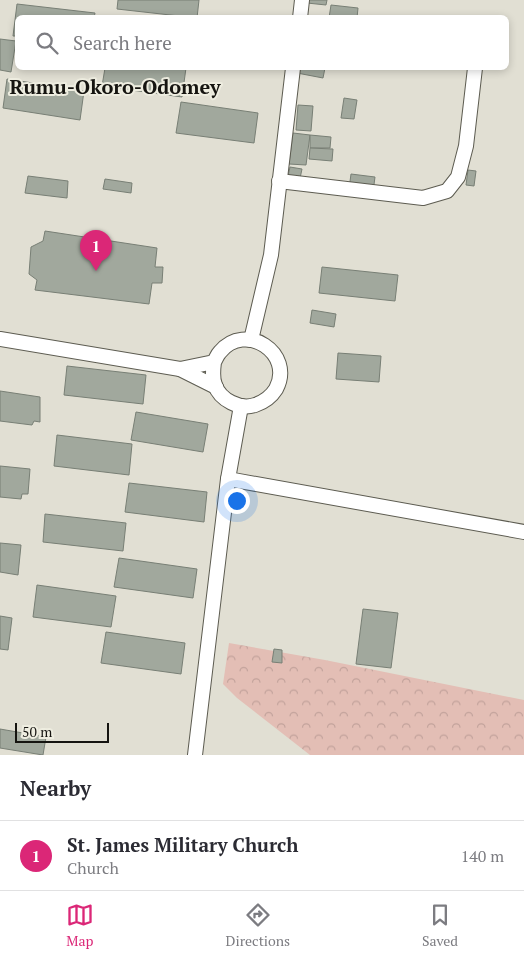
<!DOCTYPE html>
<style>
:root{--surface:#fff;--page:#f7f7f7;--text:#2b2b33;--muted:#7c7c81;--line:#e1e1e2;--accent:#db2777}
body{margin:0;font-family:"PT Serif",serif;background:var(--page);color:var(--text)}
.scale{position:absolute;left:15px;bottom:12px;width:94px;box-sizing:border-box;padding-left:5px;border:2px solid #151410;border-top:0;font-size:14px;line-height:18px;white-space:nowrap;color:#151410;-webkit-text-stroke:4px #eeede0;paint-order:stroke}
.you{position:absolute;left:236px;top:500px;width:18px;height:18px;margin:-12px;border:4px solid #fff;border-radius:50%;background:#1a73e8;box-shadow:0 0 0 8px #1a73e833}
.badge{display:grid;place-items:center;width:32px;height:32px;border-radius:50%;background:var(--accent);color:#fff;font-size:16px;font-weight:700}
.pin{position:absolute;translate:-50% -41px;filter:drop-shadow(0 1px 2px #0008)}
.pin::after{content:'';position:absolute;top:26px;width:18px;height:15px;background:inherit;clip-path:polygon(0 0,100% 0,50% 100%)}
.list{margin:0;padding:0;list-style:none}
h2{display:flex;justify-content:space-between;align-items:center;height:65px;margin:0;padding:0 20px;font-size:21px}
h2 small{font-size:16px;font-weight:400;color:var(--muted)}
.list li{display:grid;grid-template-columns:32px 1fr auto;gap:15px;align-items:center;box-sizing:border-box;height:70px;padding:0 20px;border-top:1px solid var(--line)}
.list b{display:block;font-size:19px;white-space:nowrap}
.list p{margin:0;font-size:16px;white-space:nowrap;color:var(--muted)}
.list em{font-size:16px;font-style:normal;color:var(--muted)}
.icon{flex:none;width:28px;height:28px;fill:none;stroke:currentColor;stroke-width:2;stroke-linecap:round;stroke-linejoin:round}
.map{position:relative;flex:none;width:524px;height:755px;overflow:hidden}
.search{position:absolute;background:var(--surface);box-shadow:0 2px 8px #0003;left:15px;right:15px;top:15px;height:55px;display:flex;align-items:center;gap:12px;box-sizing:border-box;padding:0 18px;border-radius:8px;color:var(--muted);font-size:19px}
.sheet{height:135px;background:var(--surface)}
nav{display:flex;justify-content:space-around;align-items:center;box-sizing:border-box;height:70px;border-top:1px solid var(--line);background:var(--surface);font-size:14px;color:var(--muted)}
nav a{display:grid;justify-items:center;gap:2px}
nav .on{color:var(--accent)}
.map>svg:first-child{display:block}
.forest{fill:url(#forest-crowns)}
.building{fill:#a1a89d;stroke:#787f75}
.lines{fill:none;stroke-linecap:round;stroke-linejoin:round}
.street-casing{stroke:#5d5c51;stroke-width:16}
.street{stroke:#fff;stroke-width:14}
.labels{text-anchor:middle;dominant-baseline:central;stroke-width:4;stroke-linejoin:round;paint-order:stroke}
.quarter-label{font-size:20px;font-weight:bold;fill:#151410;stroke:#eeede0}
</style>
<div class="map">
<svg width="524" height="755" viewBox="0 0 524 755">
<defs>
<pattern id="forest-crowns" width="20" height="18" patternUnits="userSpaceOnUse" patternTransform="scale(1.25)"><rect width="20" height="18" fill="#e3beb5"/><path d="M2 6a3 3 0 1 1 6 0M12 15a3 3 0 1 1 6 0" fill="none" stroke="#c2a29b"/></pattern>
</defs>
<rect width="100%" height="100%" fill="#e1dfd3"/>
<path class="forest" d="M229,643l96,17 199,40v55h-214l-73,-57 -14,-14z"/>
<g class="building">
<path d="M118,0h81l-2,18 -80,-9z"/>
<path d="M308,0h19l-1,5 -19,-2z"/>
<path d="M17,4l78,9 -1,5h-76v18h-5z"/>
<path d="M331,5l27,3 -1,10h-28z"/>
<path d="M0,39l16,2 -5,31 -11,-2z"/>
<path d="M105,68h81l-4,29 -80,-11z"/>
<path d="M298,68h27l-2,10 -26,-5z"/>
<path d="M7,79l77,12 -4,29 -77,-12z"/>
<path d="M344,98l13,2 -3,19 -13,-1z"/>
<path d="M181,102l77,11 -4,30 -78,-10z"/>
<path d="M298,105l15,1 -2,25 -15,-1z"/>
<path d="M293,133l17,2 -4,30 -17,-1z"/>
<path d="M310,135l21,2 -1,11h-20z"/>
<path d="M310,148l23,1 -1,12 -23,-2z"/>
<path d="M290,167l12,2 -3,14 -12,-2z"/>
<path d="M468,170l8,1 -2,15 -8,-1z"/>
<path d="M351,174l24,3 -2,15 -24,-3z"/>
<path d="M28,176l40,5 -1,17 -42,-5z"/>
<path d="M105,179l27,4 -1,10 -28,-4z"/>
<path d="M45,231l112,17 -2,19h8l-1,16h-10l-3,21 -114,-14 2,-10 -8,-6 2,-27 12,-6z"/>
<path d="M322,267l76,8 -3,26 -76,-8z"/>
<path d="M312,310l24,4 -2,13 -24,-4z"/>
<path d="M338,353l43,3 -2,26 -43,-3z"/>
<path d="M67,366l79,9 -3,29 -79,-9z"/>
<path d="M0,391l40,6v25l-6,-1 -2,4 -32,-4z"/>
<path d="M136,412l72,12 -5,28 -72,-12z"/>
<path d="M57,435l75,9 -3,31 -75,-9z"/>
<path d="M0,466l30,3 -2,25h-6l-1,5 -21,-2z"/>
<path d="M129,483l78,9 -3,30 -79,-10z"/>
<path d="M45,514l81,9 -3,28 -80,-9z"/>
<path d="M0,543l21,2 -3,30 -18,-3z"/>
<path d="M119,558l78,11 -4,29 -79,-11z"/>
<path d="M37,585l79,11 -5,31 -78,-10z"/>
<path d="M363,609l35,4 -7,55 -35,-4z"/>
<path d="M0,616l12,2 -4,32 -8,-1z"/>
<path d="M106,632l79,11 -4,31 -80,-11z"/>
<path d="M274,649l8,1v13l-10,-1z"/>
<path d="M0,729l46,8 -3,18 -43,-7z"/>
</g>
<g class="lines">
<g class="street-casing">
<g id="street">
<path d="M300,18l2,-18"/>
<path d="M279,181l144,17 24,-7 11,-14 8,-31 9,-78"/>
<path d="M0,339l180,30 36,18"/>
<path d="M251,340l20,-85 22,-187"/>
<path d="M180,369l34,-7c2,-3 3,-7 6,-10 25,-31 75,1 56,37 -5,8 -12,13 -21,16 -15,5 -35,-5 -40,-20 -3,-7 -2,-15 -1,-23"/>
<path d="M228,479l296,53"/>
<path d="M195,755l33,-276 13,-73"/>
</g>
</g>
<use href="#street" class="street"/>
</g>
<g class="labels">
<g class="quarter-label">
<text x="115" y="86">Rumu-Okoro-Odomey</text>
</g>
</g>
</svg>
<div class="scale">50 m</div>
<div class="you"></div>
<div class="pin badge" style="left:96px;top:271px">1</div>
<div class="search"><svg class="icon" aria-label="search" viewBox="0 0 24 24"><circle cx="10" cy="10" r="6"/><path d="M15 15l6 6"/></svg>Search here</div>
</div>
<section class="sheet">
<h2>Nearby<small></small></h2>
<ul class="list">
<li><span class="badge">1</span><div><b>St. James Military Church</b><p>Church</p></div><em>140 m</em></li>
</ul>
</section>
<nav>
<a class="on"><svg class="icon" aria-label="map" viewBox="0 0 24 24"><path d="M3 6l6-2 6 2 6-2v14l-6 2-6-2-6 2zM9 4v14M15 6v14"/></svg>Map</a>
<a><svg class="icon" aria-label="directions" viewBox="0 0 24 24"><path d="M12 3l9 9-9 9-9-9zM9 14v-3h6M13 9l2 2-2 2"/></svg>Directions</a>
<a><svg class="icon" aria-label="saved" viewBox="0 0 24 24"><path d="M7 4h10v16l-5-4-5 4z"/></svg>Saved</a>
</nav>
